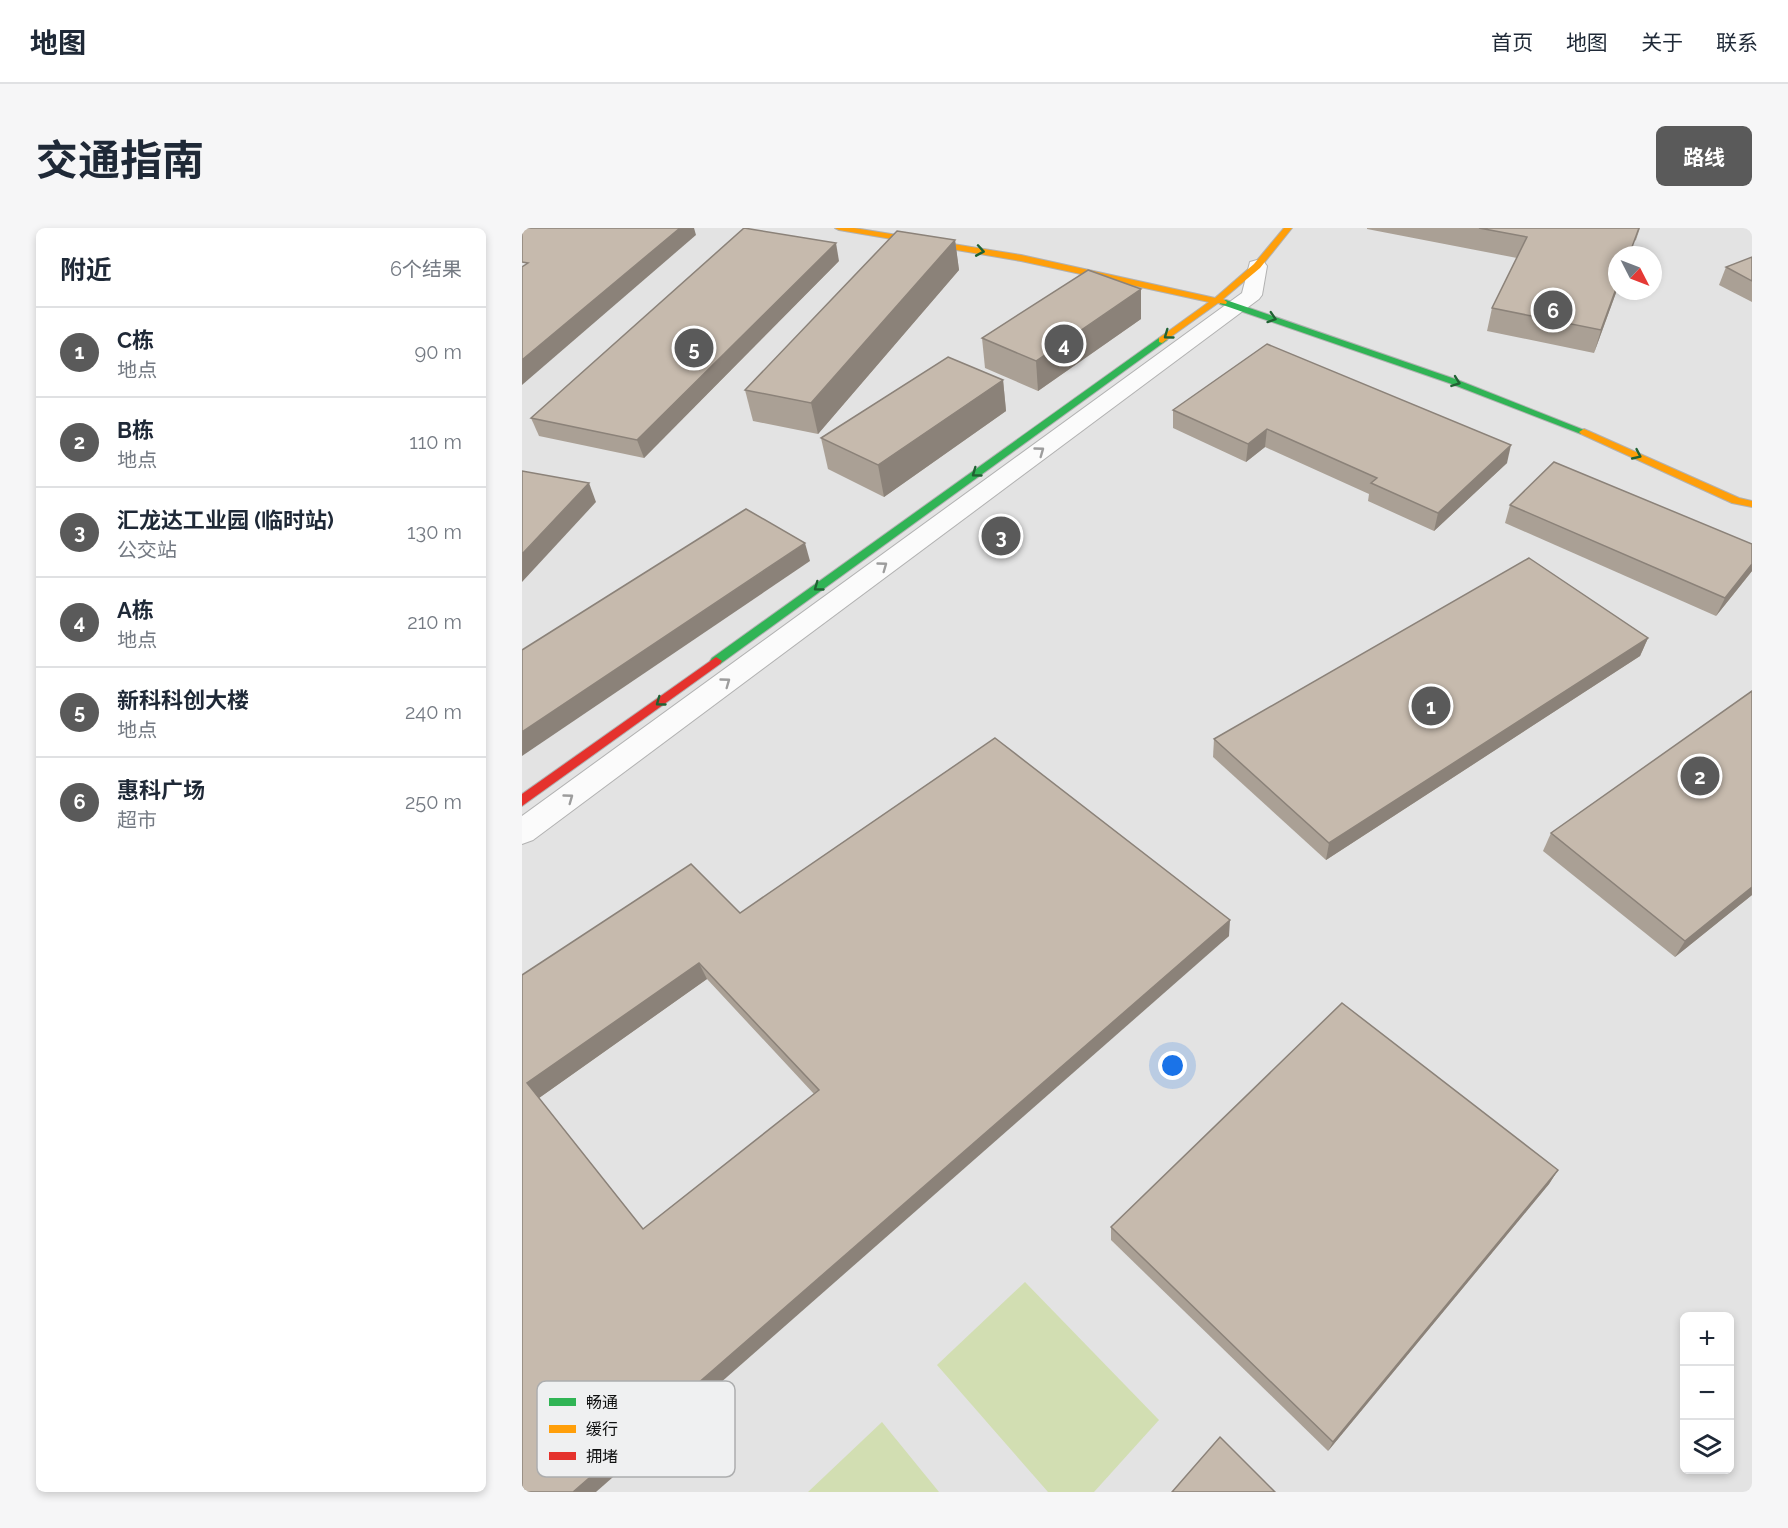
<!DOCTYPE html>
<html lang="zh">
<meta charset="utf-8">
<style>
:root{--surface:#fff;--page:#f6f6f7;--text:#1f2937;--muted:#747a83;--line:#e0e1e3;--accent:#5a5a5a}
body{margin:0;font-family:Raleway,"Noto Sans SC",sans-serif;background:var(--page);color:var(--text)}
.controls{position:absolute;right:18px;bottom:18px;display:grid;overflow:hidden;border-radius:9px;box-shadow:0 3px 9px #0003}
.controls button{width:54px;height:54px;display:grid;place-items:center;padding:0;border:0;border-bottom:2px solid var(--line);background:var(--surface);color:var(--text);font:30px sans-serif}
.compass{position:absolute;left:1086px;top:18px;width:54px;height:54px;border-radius:50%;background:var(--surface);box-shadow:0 3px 9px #0003;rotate:132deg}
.you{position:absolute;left:651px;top:838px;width:21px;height:21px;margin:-15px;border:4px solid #fff;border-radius:50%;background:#1a73e8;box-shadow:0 0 0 9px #1a73e833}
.badge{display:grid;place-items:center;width:39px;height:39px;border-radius:50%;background:var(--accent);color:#fff;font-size:20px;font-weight:700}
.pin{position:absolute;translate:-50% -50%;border:3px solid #fff;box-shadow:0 2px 6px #0006}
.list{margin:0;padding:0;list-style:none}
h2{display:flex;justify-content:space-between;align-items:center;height:78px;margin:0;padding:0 24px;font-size:26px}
h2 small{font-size:20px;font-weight:400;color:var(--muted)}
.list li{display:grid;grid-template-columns:39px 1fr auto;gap:18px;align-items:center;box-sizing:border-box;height:90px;padding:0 24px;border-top:2px solid var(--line)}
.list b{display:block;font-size:22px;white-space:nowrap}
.list p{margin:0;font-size:20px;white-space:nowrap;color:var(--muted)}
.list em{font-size:20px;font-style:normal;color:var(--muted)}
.icon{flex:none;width:33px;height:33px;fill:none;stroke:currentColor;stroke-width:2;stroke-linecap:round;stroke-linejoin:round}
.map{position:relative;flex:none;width:1230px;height:1264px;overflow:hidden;border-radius:9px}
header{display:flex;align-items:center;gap:36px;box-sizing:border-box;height:84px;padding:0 30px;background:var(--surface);border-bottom:2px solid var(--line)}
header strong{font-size:28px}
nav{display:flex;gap:33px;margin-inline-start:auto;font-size:21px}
.intro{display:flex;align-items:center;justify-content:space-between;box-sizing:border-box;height:144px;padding:0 36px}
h1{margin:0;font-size:42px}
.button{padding:15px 27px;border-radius:9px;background:var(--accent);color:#fff;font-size:21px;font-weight:700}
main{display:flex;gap:36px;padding:0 36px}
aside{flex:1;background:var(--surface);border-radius:9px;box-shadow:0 3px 9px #0003}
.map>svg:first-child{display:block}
.green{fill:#d2deb2}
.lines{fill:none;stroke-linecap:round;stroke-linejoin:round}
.street-casing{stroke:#b2b2b2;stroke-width:2}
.fast-casing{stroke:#b2b2b2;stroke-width:2}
.slow-casing{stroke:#b2b2b2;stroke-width:2}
.jam-casing{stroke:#b2b2b2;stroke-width:2}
.street{fill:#fbfbfb;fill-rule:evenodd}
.fast{fill:#30b455;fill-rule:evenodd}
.slow{fill:#ff9f0a;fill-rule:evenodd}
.jam{fill:#e5322d;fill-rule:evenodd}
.wall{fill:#aaa095;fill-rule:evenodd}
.shaded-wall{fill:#8b8279}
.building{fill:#c6baad;stroke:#8b8279;stroke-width:1.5;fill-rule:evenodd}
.oneway{stroke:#206233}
.oneway2{stroke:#9d9d9d}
.key{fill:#eff0f1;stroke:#acadae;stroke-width:1.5}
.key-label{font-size:16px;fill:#101111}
</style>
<header>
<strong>地图</strong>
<nav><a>首页</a><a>地图</a><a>关于</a><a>联系</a></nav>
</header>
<div class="intro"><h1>交通指南</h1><a class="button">路线</a></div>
<main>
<aside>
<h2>附近<small>6个结果</small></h2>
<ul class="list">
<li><span class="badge">1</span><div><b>C栋</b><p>地点</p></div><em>90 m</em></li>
<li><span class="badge">2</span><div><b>B栋</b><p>地点</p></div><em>110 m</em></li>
<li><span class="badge">3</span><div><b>汇龙达工业园 (临时站)</b><p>公交站</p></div><em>130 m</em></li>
<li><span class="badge">4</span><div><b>A栋</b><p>地点</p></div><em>210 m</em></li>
<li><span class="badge">5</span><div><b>新科科创大楼</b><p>地点</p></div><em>240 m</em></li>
<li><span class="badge">6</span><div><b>惠科广场</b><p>超市</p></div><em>250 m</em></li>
</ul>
</aside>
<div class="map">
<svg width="1230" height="1264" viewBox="0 0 1230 1264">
<rect width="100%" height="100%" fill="#e3e3e3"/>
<g class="green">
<path d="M503,1054l134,138 -65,72h-46l-111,-127z"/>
<path d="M360,1194l57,70h-131z"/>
</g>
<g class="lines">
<g class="street-casing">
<path id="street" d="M735,32l7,2 3,4 -5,29 -3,4 -726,541 -11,4v-28l720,-523 8,-31z"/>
</g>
<g class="fast-casing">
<g id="fast">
<path d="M698,72h6l229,79 134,53 -8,2 -132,-51 -229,-79z"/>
<path d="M637,110l8,2 -447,324h-8l-2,-3 2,-3z"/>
</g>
</g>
<g class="slow-casing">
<g id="slow">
<path d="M313,0h19l167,27 194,43 39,-34 30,-36h8l-32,40 -37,31 4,3 -1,2 -8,-1 -56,40 -3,-1v-4l50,-36 -188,-41 -182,-31z"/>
<path d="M1062,201l155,69 13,3v6l-20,-4 -151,-69 -2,-2z"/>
</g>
</g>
<g class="jam-casing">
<path id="jam" d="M194,429l6,4 -2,3 -198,142v-12z"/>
</g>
<use href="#street" class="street"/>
<use href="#fast" class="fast"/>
<use href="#slow" class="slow"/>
<use href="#jam" class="jam"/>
</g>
<g class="wall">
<path d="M845,0h273l-4,12 -19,15v35l-23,63 -107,-22 5,-23 25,-50 -150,-29z"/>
<path d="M433,12l4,30 -141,164 -65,-13 -8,-31z"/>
<path d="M1230,29v45l-33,-17 7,-18z"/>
<path d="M317,33l-195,197 -105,-22 -8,-18z"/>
<path d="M619,91l-103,72 -53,-23 -3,-30z"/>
<path d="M481,152l3,31 -122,86 -56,-28 -7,-31z"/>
<path d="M651,182l334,53 -73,68 -66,-30 1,-7 -104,-47 -19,15 -73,-34z"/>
<path d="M988,277l242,39v27l-36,45 -211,-93z"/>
<path d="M1126,410l-8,18 -314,204 -113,-103 1,-18z"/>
<path d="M1029,605l201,62 -77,62 -132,-106z"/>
<path d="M218,685l489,23 -707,556v-517zM185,751l107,115 -171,135 -104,-131z"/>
<path d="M1036,942l-9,14 -221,267 -217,-211v-13z"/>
</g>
<g class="shaded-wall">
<path d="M158,0h14l2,7 -174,150v-25z"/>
<path d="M433,12l4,30 -141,164 -7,-31z"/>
<path d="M314,15l3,18 -195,197 -7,-18z"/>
<path d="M1095,58v4l-23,63 7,-23z"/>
<path d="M619,61v30l-103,72 -2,-30z"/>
<path d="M481,152l3,31 -122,86 -6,-32z"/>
<path d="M745,201l-2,18 -19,15 2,-18z"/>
<path d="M989,217l-4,18 -73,68 4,-18z"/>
<path d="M67,255l7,19 -74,80v-28z"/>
<path d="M283,315l5,18 -288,195v-24z"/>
<path d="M1230,336v7l-36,45 9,-18z"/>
<path d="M1126,410l-8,18 -314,204 3,-17z"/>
<path d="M1230,659v8l-77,62 10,-16z"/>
<path d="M708,692l-1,16 -633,556h-23z"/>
<path d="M177,735l8,16 -168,119 -12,-15z"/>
<path d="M1036,942l-9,14 -221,267 5,-9z"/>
</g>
<g class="building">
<path d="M0,0h158l-158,132v-93l6,-4 -6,-1z"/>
<path d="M222,0l92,15 -199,197 -106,-22z"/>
<path d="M957,0h160l-10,27h-12v31l-16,44 -109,-22 35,-71z"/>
<path d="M375,3l58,9 -144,163 -66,-13z"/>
<path d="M1230,29v24l-26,-14z"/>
<path d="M566,42l53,19 -105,72 -54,-23z"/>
<path d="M745,116l244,101 -73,68 -67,-30 6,-5 -110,-49 -19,15 -75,-34z"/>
<path d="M426,129l55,23 -125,85 -57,-27z"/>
<path d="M1032,234l198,82v20l-27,34 -215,-93z"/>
<path d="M0,243l67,12 -67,71z"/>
<path d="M224,281l59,34 -283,189v-82z"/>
<path d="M1007,330l119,80 -319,205 -115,-104z"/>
<path d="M1230,463v196l-67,54 -134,-108z"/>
<path d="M473,510l235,182 -657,572h-51v-517l169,-111 49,49zM177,735l120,127 -176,139 -116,-146z"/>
<path d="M820,775l216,167 -225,272 -222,-215z"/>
<path d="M698,1209l55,55h-103z"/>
</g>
<defs><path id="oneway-chevron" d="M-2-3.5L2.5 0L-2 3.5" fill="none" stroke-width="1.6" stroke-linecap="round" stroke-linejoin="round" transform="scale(1.5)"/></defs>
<g class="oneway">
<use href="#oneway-chevron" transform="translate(458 23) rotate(10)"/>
<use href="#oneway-chevron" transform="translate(750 90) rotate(18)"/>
<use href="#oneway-chevron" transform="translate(646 107) rotate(144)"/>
<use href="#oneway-chevron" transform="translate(934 154) rotate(20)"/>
<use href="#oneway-chevron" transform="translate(1115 227) rotate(25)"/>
<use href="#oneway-chevron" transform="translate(454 245) rotate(144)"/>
<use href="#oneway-chevron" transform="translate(296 359) rotate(144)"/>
<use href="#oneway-chevron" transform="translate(138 474) rotate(144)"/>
</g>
<g class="oneway2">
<use href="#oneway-chevron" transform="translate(518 223) rotate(-36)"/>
<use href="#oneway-chevron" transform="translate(361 338) rotate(-36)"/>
<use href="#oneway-chevron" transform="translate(204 454) rotate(-36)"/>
<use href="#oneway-chevron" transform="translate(47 570) rotate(-36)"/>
</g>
<rect x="15" y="1153" width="198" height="96" rx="9" class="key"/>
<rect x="27" y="1170" width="27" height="8" fill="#30b455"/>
<rect x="27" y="1197" width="27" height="8" fill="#ff9f0a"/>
<rect x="27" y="1224" width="27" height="8" fill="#e5322d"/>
<g class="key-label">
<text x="64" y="1180">畅通</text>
<text x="64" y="1207">缓行</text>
<text x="64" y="1234">拥堵</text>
</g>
</svg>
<div class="controls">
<button>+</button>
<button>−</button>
<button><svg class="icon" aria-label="layers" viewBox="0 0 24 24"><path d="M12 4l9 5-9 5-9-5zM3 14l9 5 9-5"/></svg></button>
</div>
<svg class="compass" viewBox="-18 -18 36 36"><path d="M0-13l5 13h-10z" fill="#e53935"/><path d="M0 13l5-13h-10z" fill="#747a83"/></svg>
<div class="you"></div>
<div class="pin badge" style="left:909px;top:478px">1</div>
<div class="pin badge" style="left:1178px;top:548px">2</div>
<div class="pin badge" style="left:479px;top:308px">3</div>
<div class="pin badge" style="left:542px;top:116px">4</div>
<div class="pin badge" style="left:172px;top:120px">5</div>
<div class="pin badge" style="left:1031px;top:82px">6</div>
</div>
</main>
